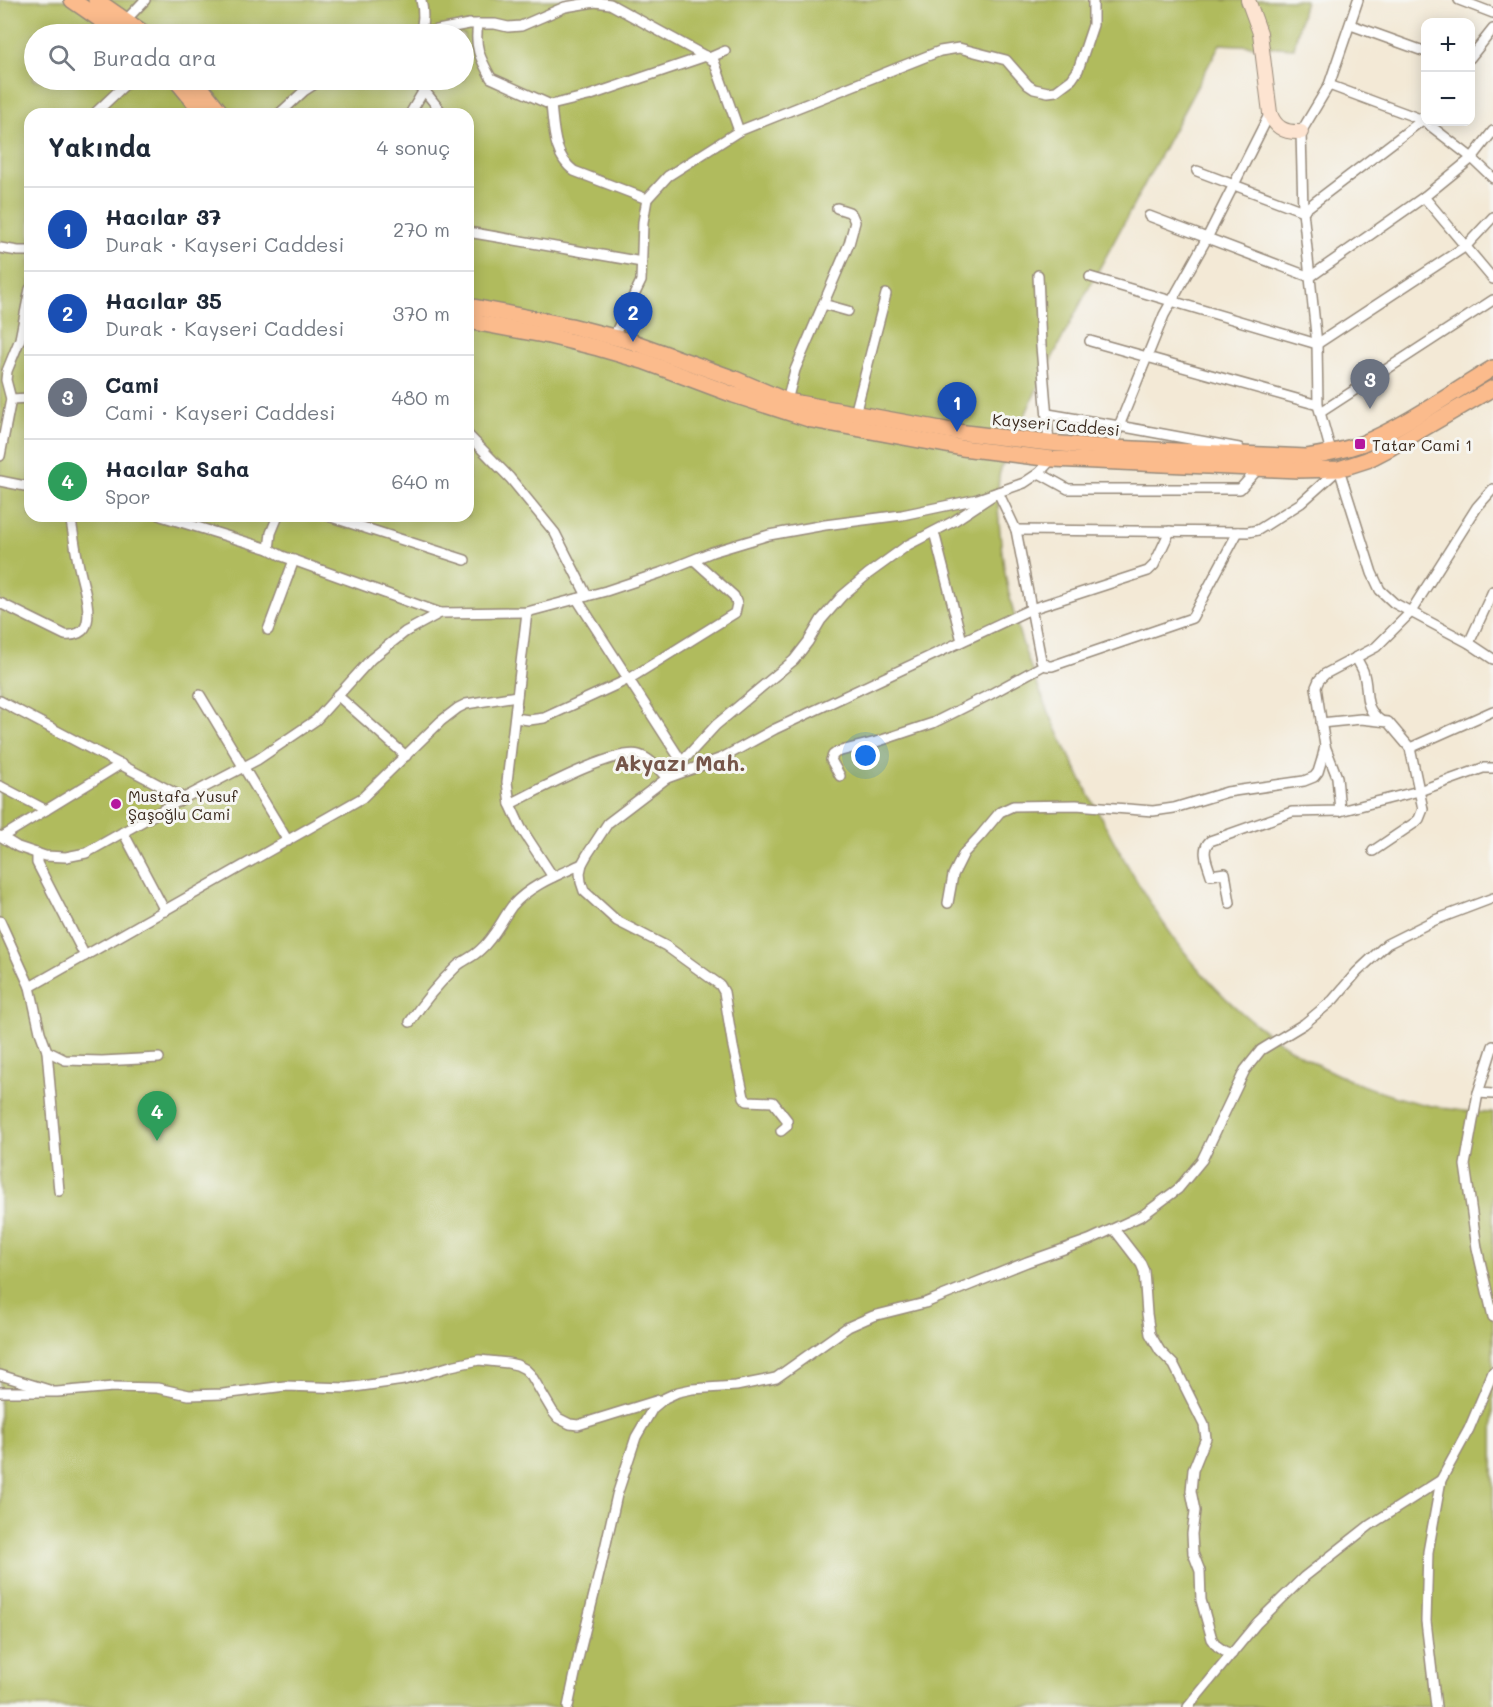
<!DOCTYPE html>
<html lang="tr">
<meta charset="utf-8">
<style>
:root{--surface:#fff;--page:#f2f2f3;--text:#1f2937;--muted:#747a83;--line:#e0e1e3;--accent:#b5179e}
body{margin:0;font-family:Mali,sans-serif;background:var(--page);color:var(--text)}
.controls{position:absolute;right:18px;top:18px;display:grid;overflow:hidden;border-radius:12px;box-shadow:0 3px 15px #0003}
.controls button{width:54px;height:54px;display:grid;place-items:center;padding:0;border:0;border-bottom:2px solid var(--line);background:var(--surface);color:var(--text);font:30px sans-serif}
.you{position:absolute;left:866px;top:756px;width:21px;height:21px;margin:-15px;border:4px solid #fff;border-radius:50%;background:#1a73e8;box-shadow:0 0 0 9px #1a73e833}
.badge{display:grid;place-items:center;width:39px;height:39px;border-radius:50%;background:var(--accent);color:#fff;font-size:20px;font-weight:700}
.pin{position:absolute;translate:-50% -50px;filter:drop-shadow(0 2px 3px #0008)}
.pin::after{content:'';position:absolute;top:32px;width:21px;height:18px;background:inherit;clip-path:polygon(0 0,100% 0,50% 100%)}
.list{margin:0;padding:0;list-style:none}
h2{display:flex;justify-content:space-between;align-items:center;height:78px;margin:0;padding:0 24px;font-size:26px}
h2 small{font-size:20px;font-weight:400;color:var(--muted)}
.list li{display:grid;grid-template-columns:39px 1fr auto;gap:18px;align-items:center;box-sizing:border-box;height:84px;padding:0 24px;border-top:2px solid var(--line)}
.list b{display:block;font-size:22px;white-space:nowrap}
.list p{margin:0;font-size:20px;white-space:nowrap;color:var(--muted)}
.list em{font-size:20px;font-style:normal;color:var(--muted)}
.icon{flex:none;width:33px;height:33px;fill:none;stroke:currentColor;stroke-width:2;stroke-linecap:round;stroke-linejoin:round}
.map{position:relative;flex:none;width:1493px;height:1707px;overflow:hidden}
.search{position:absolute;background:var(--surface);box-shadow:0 3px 15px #0003;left:24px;top:24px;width:450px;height:66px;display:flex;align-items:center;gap:15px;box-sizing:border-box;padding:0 21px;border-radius:33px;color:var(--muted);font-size:22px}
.panel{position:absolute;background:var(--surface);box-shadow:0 3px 15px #0003;left:24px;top:108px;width:450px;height:414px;border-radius:18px}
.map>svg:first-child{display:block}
.green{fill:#b0bb5d;stroke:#76723e;stroke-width:1.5;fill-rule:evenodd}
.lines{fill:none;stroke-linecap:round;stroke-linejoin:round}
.street-casing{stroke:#978a7a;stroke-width:12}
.secondary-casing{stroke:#978a7a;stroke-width:16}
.primary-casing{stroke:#978a7a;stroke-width:18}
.street{stroke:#fff;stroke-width:9}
.secondary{stroke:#fde4d1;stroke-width:14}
.primary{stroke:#fbbb8c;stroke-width:15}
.poi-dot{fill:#b5179e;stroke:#f6f6f2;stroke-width:2}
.labels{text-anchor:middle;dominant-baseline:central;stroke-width:6;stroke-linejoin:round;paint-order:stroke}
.street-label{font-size:16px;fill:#3b2a1e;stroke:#f6f6f2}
.poi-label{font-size:16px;fill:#3b2a1e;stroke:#f6f6f2;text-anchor:start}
.district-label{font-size:22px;font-weight:bold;fill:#755549;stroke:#f6f6f2}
</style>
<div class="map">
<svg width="1493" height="1707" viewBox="0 0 1493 1707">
<rect width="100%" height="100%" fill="#f6f6f2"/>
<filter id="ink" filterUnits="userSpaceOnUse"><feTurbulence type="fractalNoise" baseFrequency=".0167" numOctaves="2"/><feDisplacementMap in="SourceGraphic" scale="12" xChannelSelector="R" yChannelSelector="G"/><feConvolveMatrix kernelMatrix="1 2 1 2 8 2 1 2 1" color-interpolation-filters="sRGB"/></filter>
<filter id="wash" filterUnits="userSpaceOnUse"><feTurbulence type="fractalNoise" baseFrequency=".008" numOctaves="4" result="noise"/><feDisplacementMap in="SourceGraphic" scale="24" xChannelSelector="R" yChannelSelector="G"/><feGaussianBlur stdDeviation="1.35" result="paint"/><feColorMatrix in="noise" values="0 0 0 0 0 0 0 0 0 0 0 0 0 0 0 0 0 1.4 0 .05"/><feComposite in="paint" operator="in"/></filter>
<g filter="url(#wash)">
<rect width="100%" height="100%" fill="#f3e9d6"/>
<path class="green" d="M0,0h1305l-11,48 -74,-4c-37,68 -74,137 -110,205 -28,51 -55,101 -79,153 -7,16 -15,33 -22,50 -4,8 -9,16 -10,25 -2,18 -1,37 1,55 7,99 50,189 96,276 41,77 84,154 152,210 68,56 156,92 245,95v594h-1493zM34,34h430v46h-430zM30,114h438v402h-438z"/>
</g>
<g filter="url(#ink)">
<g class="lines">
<g class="street-casing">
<g id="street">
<path d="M1459,0l34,13"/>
<path d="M125,21l20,-21"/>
<path d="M478,24c-4,23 2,34 13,54l60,27 37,-9 118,-40"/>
<path d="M1351,25l75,27"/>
<path d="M420,33c4,-12 4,-21 1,-33"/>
<path d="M417,34l52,-10h26l13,3 13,-1 44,-19 30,-5 15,2 104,57 25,70"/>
<path d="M709,58l16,-7"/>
<path d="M1470,58l23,-29"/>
<path d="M1329,85l94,35 49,38 21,20"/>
<path d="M424,90l19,24"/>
<path d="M551,105c3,24 2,50 23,66l73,28"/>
<path d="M94,114l36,-34"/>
<path d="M279,114l25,-23 17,-11"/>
<path d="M410,114l14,-24 -13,-10"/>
<path d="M1197,171l106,40"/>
<path d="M1424,197l48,-39 21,-27"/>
<path d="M1303,211l122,-93"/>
<path d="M1149,216l161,61 114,-80 69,82"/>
<path d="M468,232l174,30"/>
<path d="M0,248l18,3h12"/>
<path d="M1038,275l3,71 8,97"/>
<path d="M1090,277l227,67 149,-98 27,-29"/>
<path d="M823,304l25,7"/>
<path d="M614,336l27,-55 2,-59 4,-23 21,-23 71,-45 201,-80 19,-3 47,12 22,25 6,4 14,3 8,-1 16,-12 6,-9 15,-45v-25"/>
<path d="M1090,341l228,64"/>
<path d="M11,399l19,-1"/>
<path d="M787,401l8,-31 54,-126 6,-22 -3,-7 -3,-3 -12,-4"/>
<path d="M1321,412l172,-112"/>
<path d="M855,414l31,-120"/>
<path d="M1048,414l71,12 120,22"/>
<path d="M468,435l42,43 45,55 32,63"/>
<path d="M1113,448l6,-22 45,-111 43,-77 63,-125"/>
<path d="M1331,452l-13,-47 -1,-61 -14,-133 -2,-79 28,-47 29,-85"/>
<path d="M0,456l11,-57 -5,-19 1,-9 13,-32 10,-50"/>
<path d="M1039,473l29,16h172l19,-21"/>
<path d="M0,481l30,6"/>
<path d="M161,516l108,33 13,7 158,57 87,-1 79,-21 54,-18 52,-21 57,-17 56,-10 77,-10 76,-16 46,-16 15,-10 13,-14"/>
<path d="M328,516l137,44"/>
<path d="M1016,530l232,2 10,-2 43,-27 38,-34 33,104 8,17 14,13 75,40 24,16"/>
<path d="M934,532l28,109"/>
<path d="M269,549l2,-16 7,-17"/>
<path d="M577,599l105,163"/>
<path d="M0,603l65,32c9,1 20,-2 22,-13 4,-16 -6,-43 -9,-60 -3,-15 -5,-31 -8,-46"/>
<path d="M527,612l-20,170 3,22 11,24 32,49"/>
<path d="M268,630l26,-70"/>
<path d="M1469,643l24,-52"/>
<path d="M1356,657c2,5 5,9 7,14 7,21 -2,35 18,50"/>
<path d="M200,695l88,146"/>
<path d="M337,695l69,61"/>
<path d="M0,701l184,97"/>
<path d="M515,718l14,2 15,-2 85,-39 106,-66 2,-9 -3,-8 -40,-36"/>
<path d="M1321,723l40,-4 27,3 22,26 13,61 -4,10 -3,3 -43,29"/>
<path d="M1325,746l12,31 3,34"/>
<path d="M1410,748l83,-37"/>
<path d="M840,776l-9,-16 2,-5 4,-3 39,-10 57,-19 56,-28 55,-30"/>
<path d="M0,786l46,24"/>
<path d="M510,804c25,-12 105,-56 129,-49 11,3 19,14 28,23l55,-20 53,-29 256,-120 117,-38 6,-6 16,-34"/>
<path d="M123,832l42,79"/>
<path d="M0,836l18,11 27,9 21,1 20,-4 98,-55 73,-38 59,-40 55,-61 34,-27 35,-19"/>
<path d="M2,837l119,-73"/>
<path d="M37,853v10l48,93"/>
<path d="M948,903l5,-28 11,-22 16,-17 20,-24 13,-6 63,-1 77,6 21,-3 53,-16 77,-11 10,-4 4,-5 4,-13 3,-13 -9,-59 3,-7 6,-6 51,-27 34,-34 67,-106 16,-18"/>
<path d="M1230,903l-5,-30 -14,2c-3,-11 -11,-25 -1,-34l82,-29 48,-1 79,-20 64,-23h10"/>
<path d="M0,921l30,66 10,45 7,19 18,9 37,1 57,-3"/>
<path d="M30,987l332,-189 79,-77 17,-13 8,-4 51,-8"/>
<path d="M410,1022c13,-20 29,-39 47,-56 7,-6 16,-9 23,-16 14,-12 21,-29 32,-44 18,-21 46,-31 70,-42"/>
<path d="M1493,1046l-15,47 -13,72 12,83 16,69"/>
<path d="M47,1051l12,140"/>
<path d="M1478,1093l15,1"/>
<path d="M781,1131l6,-5v-6l-14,-18 -26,-1 -3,-4 -11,-50 -9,-55 -4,-7 -54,-39 -49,-25 -33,-30 -3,-9 -1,-9 2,-9 5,-9 21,-32 59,-45 49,-53 78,-65 14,-18 13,-22 21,-24 26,-22 40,-29 46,-24 44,-29 18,38 25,130 6,6h5l140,-48 46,-86"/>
<path d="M1114,1229l27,35 3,7 3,43 3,20 10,17 14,14 30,60 2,13 -13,32 -2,21 4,20 -3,23 1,19 7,18 1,29 11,39 5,7 7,5 8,3"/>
<path d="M0,1375l49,15"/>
<path d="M0,1392h57l56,-5 44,1 32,7 34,-1 62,-8 62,2 57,-8 47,-14 28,-6 29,3 9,2 8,4 6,6 22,37 5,6 12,6 8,1 81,-25"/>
<path d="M568,1707l11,-52 22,-89 16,-71 19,-58 17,-29 12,-10 13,-6 14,-3 44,-3 40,-8 72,-51 25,-11 52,-13 102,-41 62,-22 54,-25 35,-26 24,-29 43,-90 16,-20 43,-26 29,-24 24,-28 30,-28 48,-24 58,-22"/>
<path d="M1188,1707l69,-84 47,-46 66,-52 71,-45"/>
<path d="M1436,1707l-10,-86 2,-69 13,-72 28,-51 24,-57"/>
</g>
</g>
<g class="secondary-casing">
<path id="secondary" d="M1248,0l12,33 10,80c5,15 15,20 31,19"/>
</g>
<g class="primary-casing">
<g id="primary">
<path d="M72,0l49,34"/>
<path d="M96,0l49,34"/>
<path d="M176,80l28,34"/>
<path d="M195,80l27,34"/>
<path d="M468,306l103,20 62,16 102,37 52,22 170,31 92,11 64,5 194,9c18,-3 37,-7 54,-13 46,-19 89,-50 132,-76"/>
<path d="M468,321l81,15 49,12 45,13 91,34 78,25 150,28 90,11 246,11 41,-1 28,-9 23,-12 103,-60"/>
</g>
</g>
<use href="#street" class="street"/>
<use href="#secondary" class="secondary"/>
<use href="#primary" class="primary"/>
</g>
</g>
<g class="poi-dot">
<rect x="1354" y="438" width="12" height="12" rx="3"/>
<circle cx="116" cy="804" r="6"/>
</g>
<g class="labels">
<g class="street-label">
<text transform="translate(1056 424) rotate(5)">Kayseri Caddesi</text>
</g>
<g class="poi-label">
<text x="1372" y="444">Tatar Cami 1</text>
<text x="128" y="795">Mustafa Yusuf<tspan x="128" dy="18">Şaşoğlu Cami</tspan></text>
</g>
<g class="district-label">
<text x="680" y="762">Akyazı Mah.</text>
</g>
</g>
</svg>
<div class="controls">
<button>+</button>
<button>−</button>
</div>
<div class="you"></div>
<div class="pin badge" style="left:957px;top:432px;background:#1a4fb4">1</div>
<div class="pin badge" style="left:633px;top:342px;background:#1a4fb4">2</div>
<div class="pin badge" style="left:1370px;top:409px;background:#6b7280">3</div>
<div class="pin badge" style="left:157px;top:1141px;background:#2e9e5b">4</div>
<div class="search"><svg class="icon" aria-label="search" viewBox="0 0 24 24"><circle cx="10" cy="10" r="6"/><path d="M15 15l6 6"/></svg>Burada ara</div>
<section class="panel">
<h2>Yakında<small>4 sonuç</small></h2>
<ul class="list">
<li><span class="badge" style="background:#1a4fb4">1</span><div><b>Hacılar 37</b><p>Durak · Kayseri Caddesi</p></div><em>270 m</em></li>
<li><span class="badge" style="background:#1a4fb4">2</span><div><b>Hacılar 35</b><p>Durak · Kayseri Caddesi</p></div><em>370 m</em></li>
<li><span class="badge" style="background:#6b7280">3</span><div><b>Cami</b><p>Cami · Kayseri Caddesi</p></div><em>480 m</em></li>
<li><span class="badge" style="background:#2e9e5b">4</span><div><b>Hacılar Saha</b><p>Spor</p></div><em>640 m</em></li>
</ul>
</section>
</div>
